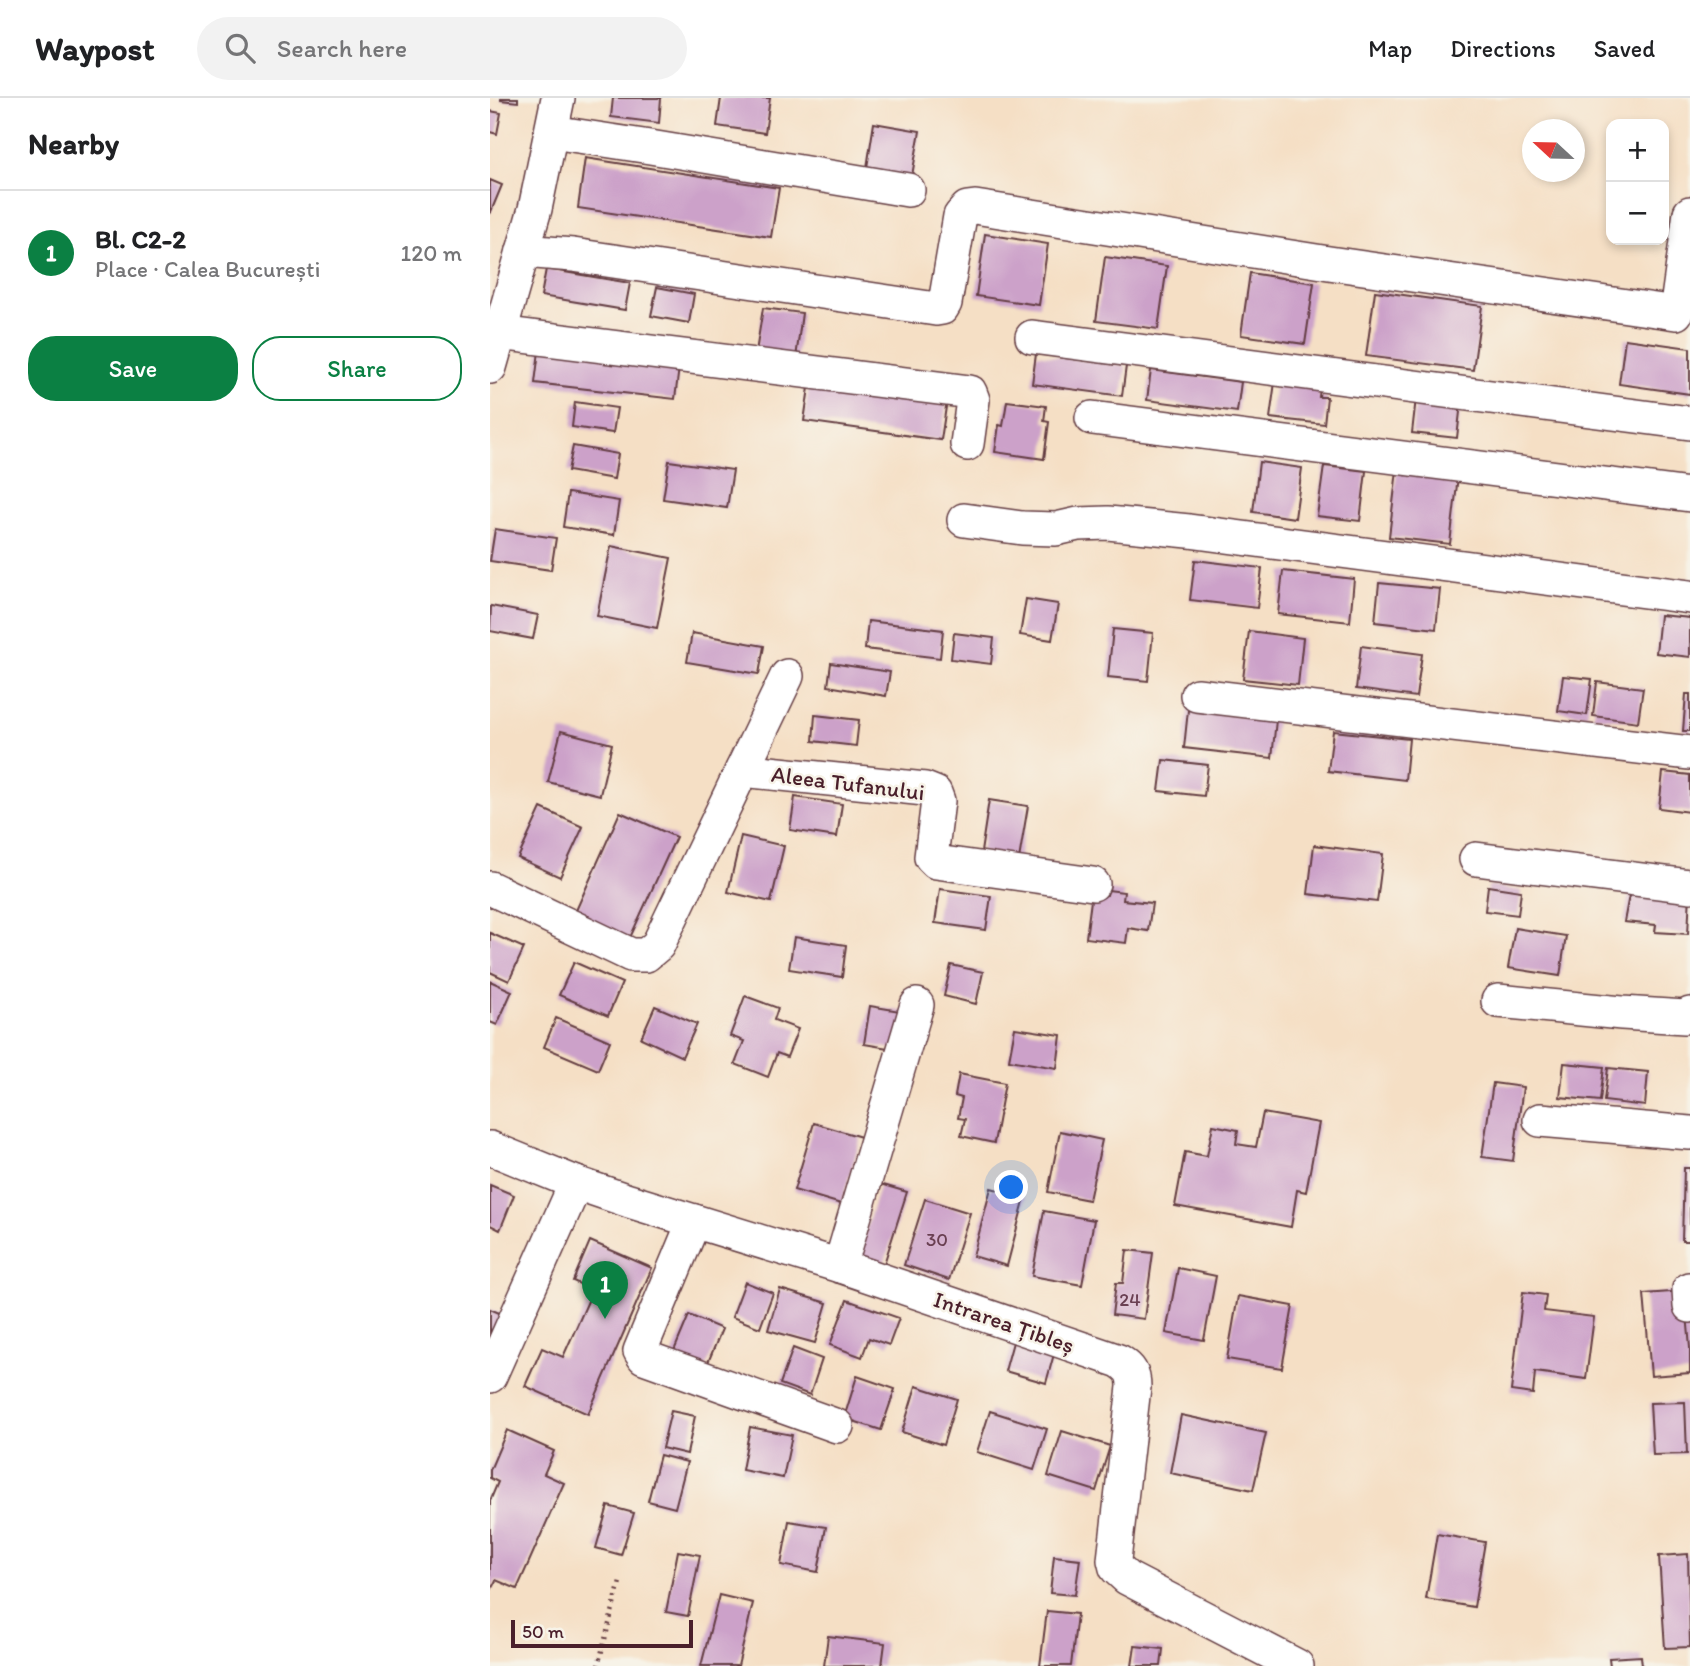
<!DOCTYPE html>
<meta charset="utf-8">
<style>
:root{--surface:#fff;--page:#f2f2f2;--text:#202124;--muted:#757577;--line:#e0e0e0;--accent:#0b8043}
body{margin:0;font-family:Itim,sans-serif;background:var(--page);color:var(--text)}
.controls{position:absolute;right:21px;top:21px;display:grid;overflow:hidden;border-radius:14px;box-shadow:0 4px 10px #0003}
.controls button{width:63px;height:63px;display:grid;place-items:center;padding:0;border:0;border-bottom:2px solid var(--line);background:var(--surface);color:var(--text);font:35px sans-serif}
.compass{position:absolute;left:1032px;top:21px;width:63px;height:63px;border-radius:50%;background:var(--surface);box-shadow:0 4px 10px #0003;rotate:292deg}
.scale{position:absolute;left:21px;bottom:18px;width:182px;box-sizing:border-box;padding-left:7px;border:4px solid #4a1f2b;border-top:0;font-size:19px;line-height:24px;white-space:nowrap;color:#4a1f2b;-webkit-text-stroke:5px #f7f3e8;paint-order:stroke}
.you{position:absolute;left:522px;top:1090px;width:24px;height:24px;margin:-18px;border:5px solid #fff;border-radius:50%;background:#1a73e8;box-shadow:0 0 0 10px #1a73e833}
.badge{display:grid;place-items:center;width:46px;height:46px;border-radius:50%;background:var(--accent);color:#fff;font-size:23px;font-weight:700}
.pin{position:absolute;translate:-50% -58px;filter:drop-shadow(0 2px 4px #0008)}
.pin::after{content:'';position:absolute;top:37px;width:24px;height:21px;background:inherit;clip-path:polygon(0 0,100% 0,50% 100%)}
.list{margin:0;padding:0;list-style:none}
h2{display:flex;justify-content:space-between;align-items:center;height:91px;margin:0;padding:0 28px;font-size:30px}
h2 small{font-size:23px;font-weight:400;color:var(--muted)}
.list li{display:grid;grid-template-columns:46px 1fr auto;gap:21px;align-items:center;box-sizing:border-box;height:126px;padding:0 28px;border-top:2px solid var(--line)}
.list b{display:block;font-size:26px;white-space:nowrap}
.list p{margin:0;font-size:23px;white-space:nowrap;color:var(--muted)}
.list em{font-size:23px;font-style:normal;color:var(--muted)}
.actions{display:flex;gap:14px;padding:21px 28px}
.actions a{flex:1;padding:16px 0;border:2px solid var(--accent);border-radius:28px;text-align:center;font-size:24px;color:var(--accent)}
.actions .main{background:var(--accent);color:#fff}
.icon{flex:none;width:38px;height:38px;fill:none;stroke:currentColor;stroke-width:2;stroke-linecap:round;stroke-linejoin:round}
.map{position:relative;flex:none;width:1200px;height:1568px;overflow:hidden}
header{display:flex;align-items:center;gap:42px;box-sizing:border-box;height:98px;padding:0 35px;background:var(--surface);border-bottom:2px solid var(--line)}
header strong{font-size:33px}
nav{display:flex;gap:38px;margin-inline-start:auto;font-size:24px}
.search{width:490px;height:63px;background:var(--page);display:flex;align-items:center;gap:18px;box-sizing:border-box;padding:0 24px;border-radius:38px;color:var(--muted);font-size:26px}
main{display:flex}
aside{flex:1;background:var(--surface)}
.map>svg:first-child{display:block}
.building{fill:#cca1c9}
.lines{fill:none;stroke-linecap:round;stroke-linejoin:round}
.minor-casing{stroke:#643c42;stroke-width:36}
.path{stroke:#643c42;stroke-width:4.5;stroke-dasharray:2 5;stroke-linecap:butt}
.minor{stroke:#fff;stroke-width:33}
.labels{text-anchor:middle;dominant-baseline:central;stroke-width:5;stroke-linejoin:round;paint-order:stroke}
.number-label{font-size:19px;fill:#6a4052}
.street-label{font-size:23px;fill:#4a1f2b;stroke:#f7f3e8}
</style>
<header>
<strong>Waypost</strong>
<div class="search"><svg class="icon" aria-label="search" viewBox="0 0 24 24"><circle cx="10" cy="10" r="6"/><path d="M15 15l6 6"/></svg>Search here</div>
<nav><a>Map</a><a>Directions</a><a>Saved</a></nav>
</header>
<main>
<aside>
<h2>Nearby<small></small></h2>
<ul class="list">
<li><span class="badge">1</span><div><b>Bl. C2-2</b><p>Place · Calea București</p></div><em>120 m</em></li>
</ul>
<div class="actions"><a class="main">Save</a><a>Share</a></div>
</aside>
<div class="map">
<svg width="1200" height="1568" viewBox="0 0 1200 1568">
<rect width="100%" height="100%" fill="#f7f3e8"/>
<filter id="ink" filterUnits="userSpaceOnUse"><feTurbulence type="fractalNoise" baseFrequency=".0143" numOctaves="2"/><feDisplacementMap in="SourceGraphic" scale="14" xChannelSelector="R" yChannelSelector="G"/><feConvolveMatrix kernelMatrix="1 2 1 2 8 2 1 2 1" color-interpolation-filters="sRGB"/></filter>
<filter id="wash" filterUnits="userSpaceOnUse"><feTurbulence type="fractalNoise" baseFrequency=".00686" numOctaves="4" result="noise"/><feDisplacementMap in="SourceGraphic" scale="28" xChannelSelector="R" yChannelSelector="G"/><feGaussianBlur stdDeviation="1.57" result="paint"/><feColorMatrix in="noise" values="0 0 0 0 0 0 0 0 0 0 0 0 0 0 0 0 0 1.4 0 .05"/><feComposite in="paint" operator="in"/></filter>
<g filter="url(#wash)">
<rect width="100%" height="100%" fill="#f5dfc5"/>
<g id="blocks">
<g class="building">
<path d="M11,0h17v4l-17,-2z"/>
<path d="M123,0h48l-2,25 -48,-6z"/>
<path d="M231,0h49l-5,35 -48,-7z"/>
<path d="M0,13l11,2 -4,21 -7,-2z"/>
<path d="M384,25l46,8 -9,50 -45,-7z"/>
<path d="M95,60l194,30 -8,49 -193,-29z"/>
<path d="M0,82l12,5 -12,29z"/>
<path d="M495,136l63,10 -9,61 -63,-9z"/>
<path d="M615,159l62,9 -9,63 -62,-8z"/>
<path d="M56,171l84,14 -5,27 -84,-14z"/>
<path d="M760,175l64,10 -9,61 -64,-9z"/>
<path d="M167,189l37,7 -5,29 -38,-7z"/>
<path d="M885,193l107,15 -9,64 -107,-14z"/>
<path d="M273,210l39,5 -6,45 -40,-6z"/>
<path d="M1135,241l65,9v46l-71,-10z"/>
<path d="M50,245l140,16 -5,40 -140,-16z"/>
<path d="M546,256l90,12 -4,30 -90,-12z"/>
<path d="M661,272l90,12 -4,30 -90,-12z"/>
<path d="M320,283l137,19 -6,40 -137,-19z"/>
<path d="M785,284l45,6 -1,9h8l-3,27 -54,-6z"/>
<path d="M926,300l45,5 -4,35 -45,-5z"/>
<path d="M517,303l39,5 -2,15 5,1 -5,37 -49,-7 4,-27 4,1z"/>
<path d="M85,304l42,6 -4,25 -41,-6z"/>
<path d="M83,348l45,8 -4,25 -46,-8z"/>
<path d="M179,363l64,9 -6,38 -64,-9z"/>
<path d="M769,364l43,6 -7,50 -42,-6z"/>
<path d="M834,368l42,5 -6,50 -43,-5z"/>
<path d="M907,372l61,6 -8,68 -61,-7z"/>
<path d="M78,395l51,8 -5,34 -51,-8z"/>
<path d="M5,431l61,9 -5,32 -61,-9z"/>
<path d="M121,448l60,12 -14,70 -60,-12z"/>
<path d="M705,462l67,8 -5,40 -67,-8z"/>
<path d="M793,473l71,8 -4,43 -72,-8z"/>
<path d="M889,485l61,6 -4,40 -61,-7z"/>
<path d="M536,501l32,5 -6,36 -32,-5z"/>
<path d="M1,508l47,9 -5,24 -43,-8z"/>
<path d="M1170,517l30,3v39l-34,-4z"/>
<path d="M378,523l75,9 -3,28 -75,-9z"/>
<path d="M623,531l40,4 -5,48 -40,-4z"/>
<path d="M759,533l54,7 -5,47 -55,-6z"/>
<path d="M202,535l72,13 -5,28 -72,-12z"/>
<path d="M464,535l40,5 -3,26 -40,-5z"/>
<path d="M871,548l61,8 -6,43 -60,-8z"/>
<path d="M341,565l59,9 -4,24 -58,-10z"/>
<path d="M1073,578l29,3 -5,36 -29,-4z"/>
<path d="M1107,584l46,6 -5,34 -45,-6z"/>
<path d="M1196,596h4v37h-7z"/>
<path d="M698,612l88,10 -4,38 -88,-10z"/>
<path d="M325,617l44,5 -3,26 -43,-5z"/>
<path d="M71,633l51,13 -12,51 -52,-13z"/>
<path d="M843,633l76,8 -4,41 -77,-9z"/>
<path d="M673,662l45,5 -4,31 -45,-5z"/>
<path d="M1173,674l27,3v37l-31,-4z"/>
<path d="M305,699l47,7 -5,33 -47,-7z"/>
<path d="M499,702l39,6 -9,53 -38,-7z"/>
<path d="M51,710l42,19 -23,50 -42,-19z"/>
<path d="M130,714l56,25 -47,103 -55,-25z"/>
<path d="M251,738l43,10 -13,56 -43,-10z"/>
<path d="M824,747l69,9 -6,48 -69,-8z"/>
<path d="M998,788l33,5 -3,24 -33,-4z"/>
<path d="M450,791l51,7 -5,34 -51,-7z"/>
<path d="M618,792l16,2 -1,8 29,3 -4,28 -20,-3 -2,15 -40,-5 6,-45 15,2z"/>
<path d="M1140,792l60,3 -2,41 -33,-2 1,-7 -32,-3z"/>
<path d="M1025,830l51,8 -6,40 -52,-8z"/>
<path d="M0,835l34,15 -15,33 -19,-9z"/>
<path d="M304,839l52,8 -4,32 -53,-8z"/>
<path d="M84,864l48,21 -14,33 -49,-21z"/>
<path d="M461,867l32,7 -7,32 -32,-8z"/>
<path d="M0,883l22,10 -15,34 -7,-3z"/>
<path d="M255,898l33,12 -4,12 24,9 -11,28 -10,-4 -9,24 -33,-13 9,-23 -14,-5z"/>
<path d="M165,908l42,18 -15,33 -41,-19z"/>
<path d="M380,908l36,6 -6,38 -36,-6z"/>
<path d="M66,920l54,23 -12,29 -54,-23z"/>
<path d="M525,930l46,7 -4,33 -48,-8z"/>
<path d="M1074,965l40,4 -4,34 -40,-4z"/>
<path d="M1118,970l40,4 -3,34 -41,-5z"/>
<path d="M469,976l46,9 -11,60 -33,-7 4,-17 -7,-1 4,-20 -7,-2z"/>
<path d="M1003,985l30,4 -10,74 -31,-4z"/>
<path d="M773,1015l56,10 -13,69 -9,-2 -6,37 -116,-21 10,-54 22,4 6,-31 25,5 -2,14 20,3z"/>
<path d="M324,1025l47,14 -20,67 -47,-14z"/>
<path d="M570,1033l42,9 -13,60 -41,-8z"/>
<path d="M1194,1070h6v73h-8z"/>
<path d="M390,1086l27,8 -23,72 -26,-8z"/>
<path d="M0,1087l24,10 -14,35 -10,-5z"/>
<path d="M501,1090l34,9 -18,69 -34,-10z"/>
<path d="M435,1101l45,14 -21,67 -45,-15z"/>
<path d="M554,1113l50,9 -12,65 -50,-9z"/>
<path d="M100,1143l62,27 -64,146 -63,-28 17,-38 21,9 30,-67 -20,-9z"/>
<path d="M637,1152l26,3 -9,66 -32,-4 4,-32h7z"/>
<path d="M688,1170l38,8 -12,64 -38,-7z"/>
<path d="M255,1184l28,11 -13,35 -28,-11z"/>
<path d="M290,1191l47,14 -12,40 -47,-13z"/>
<path d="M1195,1193l5,57v25l-39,3 -7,-82z"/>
<path d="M1033,1194l23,3 -2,16 50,6 -8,62 -51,-7 -2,22 -22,-3z"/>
<path d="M748,1198l55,10 -11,62 -55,-9z"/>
<path d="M357,1202l52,18 -10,27 -20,-7 -7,19 -32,-12z"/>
<path d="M0,1211l14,6 -14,34z"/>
<path d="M199,1217l33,14 -18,43 -33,-14z"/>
<path d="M523,1244l41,12 -8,29 -41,-12z"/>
<path d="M303,1250l29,11 -12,36 -30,-11z"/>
<path d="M367,1278l38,13 -14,41 -37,-12z"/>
<path d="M426,1288l41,13 -14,46 -41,-13z"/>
<path d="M1195,1304l2,52 -34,1 -3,-52z"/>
<path d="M181,1313l24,5 -8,38 -25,-6z"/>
<path d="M500,1313l57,18 -13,41 -57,-18z"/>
<path d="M691,1317l85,18 -13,57 -83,-17z"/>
<path d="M260,1329l42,8 -9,43 -41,-8z"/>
<path d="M17,1332l47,21 -10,23 20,9 -47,106 -21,-9 -6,12v-91l8,-19 -8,-4v-8z"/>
<path d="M572,1333l48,15 -14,45 -48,-15z"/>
<path d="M170,1357l27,7 -12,46 -27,-7z"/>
<path d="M118,1408l26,7 -13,42 -25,-7z"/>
<path d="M299,1423l37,6 -8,45 -37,-7z"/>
<path d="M947,1436l48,8 -11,65 -48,-8z"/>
<path d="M188,1453l22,4 -12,61 -22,-4z"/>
<path d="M1198,1456l2,93 -25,1 -6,-92z"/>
<path d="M564,1458l26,3 -5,36 -25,-2z"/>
<path d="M229,1497l34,8 -15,63h-37z"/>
<path d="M557,1513l30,3 -6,52h-31z"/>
<path d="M338,1538l57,7 -3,23h-58z"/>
<path d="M645,1548l28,3 -2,17h-29z"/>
<path d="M1151,1558l1,10h-32l-1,-8z"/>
</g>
</g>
</g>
<g filter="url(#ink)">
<use href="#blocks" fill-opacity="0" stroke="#643c42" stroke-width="2"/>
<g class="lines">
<g class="minor-casing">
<g id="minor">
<path d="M62,34l98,15 258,43"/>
<path d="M33,153l50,4 363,54 6,-1 3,-5 15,-87 7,-8 8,-1 354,56 347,50 14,-100"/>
<path d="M10,235l470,59 3,8 -6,44"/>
<path d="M542,239l658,86"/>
<path d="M0,269l45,-158 23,-111"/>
<path d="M602,320l598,77"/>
<path d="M474,422l58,8 34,1 22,-5 30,-1 81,8 501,66"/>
<path d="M707,597l493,58"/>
<path d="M252,672l183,19 10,4 3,8 -7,56 5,5 157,22"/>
<path d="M986,761l214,27"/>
<path d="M0,790l141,67h15l12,-10 129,-269"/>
<path d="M1008,903l124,12 63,4 5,-3"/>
<path d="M1050,1022l150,13"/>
<path d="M0,1050l86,35 53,18 211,65 279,95c11,7 15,12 15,26l-20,173 2,8 11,10 170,88"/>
<path d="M204,1123l-54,130 4,6 193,69"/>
<path d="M350,1168l77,-261"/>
<path d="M1199,1191l1,17"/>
<path d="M0,1278l86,-193"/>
</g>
</g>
<path class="path" d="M108,1568l23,-88"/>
<use href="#minor" class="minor"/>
</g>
</g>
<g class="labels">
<g class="number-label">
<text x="447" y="1141">30</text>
<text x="640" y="1201">24</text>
</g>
<g class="street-label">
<text transform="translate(358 685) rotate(7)">Aleea Tufanului</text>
<text transform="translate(514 1224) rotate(19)">Intrarea Țibleș</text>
</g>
</g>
</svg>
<div class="controls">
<button>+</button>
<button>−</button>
</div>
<svg class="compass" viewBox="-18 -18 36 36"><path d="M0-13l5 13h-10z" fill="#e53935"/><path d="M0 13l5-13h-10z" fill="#757577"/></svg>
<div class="scale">50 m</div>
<div class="you"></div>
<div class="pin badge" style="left:115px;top:1221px">1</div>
</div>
</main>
